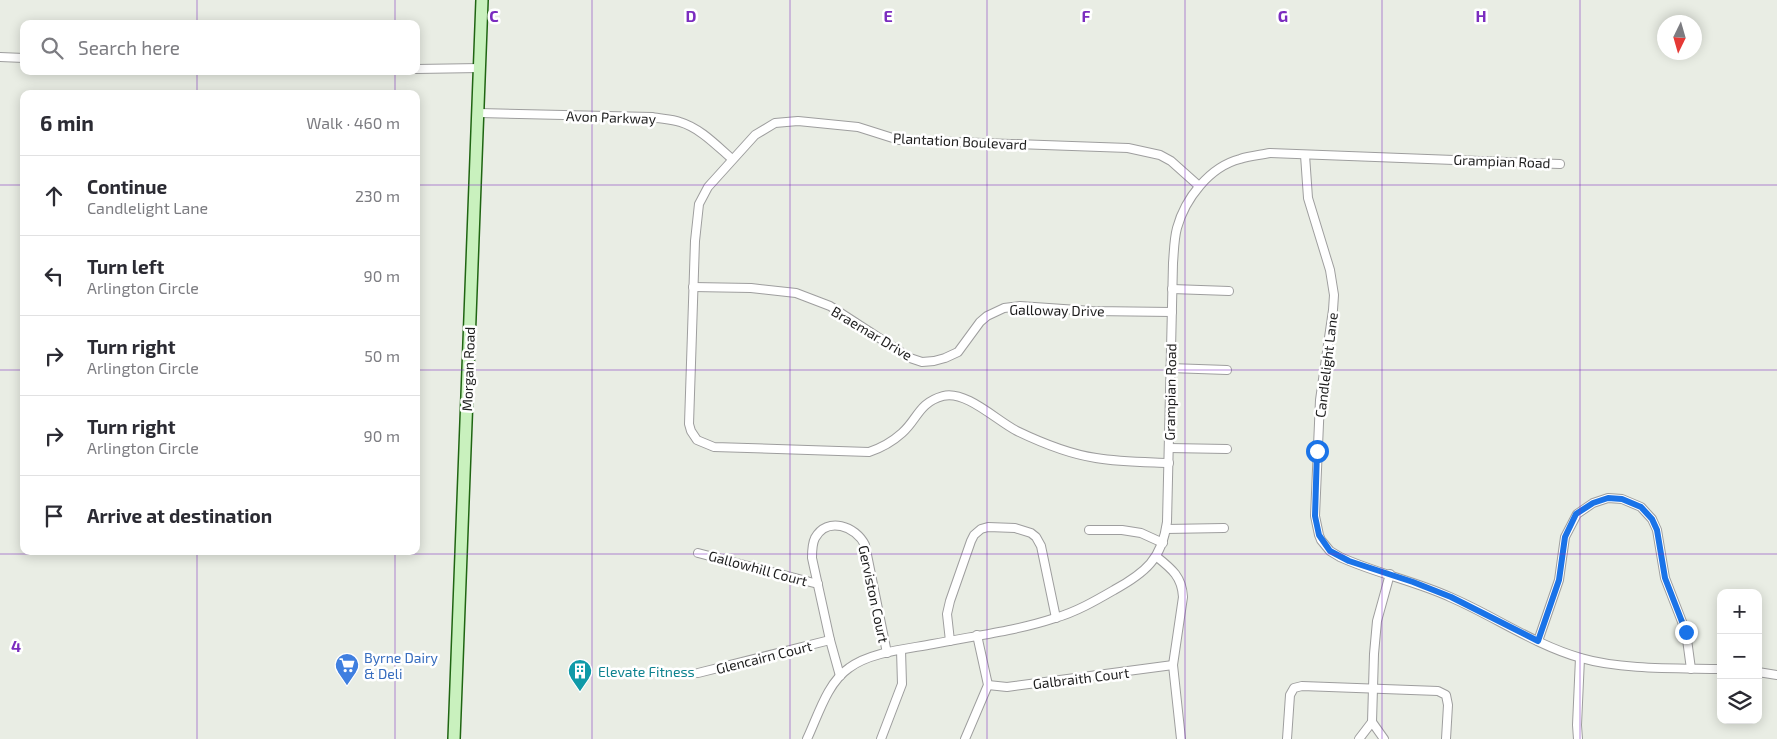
<!DOCTYPE html>
<meta charset="utf-8">
<style>
:root{--surface:#fff;--page:#f2f2f3;--text:#2b2b33;--muted:#7c7c81;--line:#e1e1e2}
body{margin:0;font-family:"Exo 2",sans-serif;background:var(--page);color:var(--text)}
.controls{position:absolute;right:15px;bottom:15px;display:grid;overflow:hidden;border-radius:10px;box-shadow:0 2px 12px #0003}
.controls button{width:45px;height:45px;display:grid;place-items:center;padding:0;border:0;border-bottom:1px solid var(--line);background:var(--surface);color:var(--text);font:25px sans-serif}
.compass{position:absolute;left:1657px;top:15px;width:45px;height:45px;border-radius:50%;background:var(--surface);box-shadow:0 2px 12px #0003;rotate:185deg}
.stop{position:absolute;width:15px;height:15px;margin:-11px;border:4px solid #1a73e8;border-radius:50%;background:#fff}
.stop.end{background:#1a73e8;border-color:#fff;box-shadow:0 1px 5px #0008}
.list{margin:0;padding:0;list-style:none}
h2{display:flex;justify-content:space-between;align-items:center;height:65px;margin:0;padding:0 20px;font-size:21px}
h2 small{font-size:16px;font-weight:400;color:var(--muted)}
.list li{display:grid;grid-template-columns:32px 1fr auto;gap:15px;align-items:center;box-sizing:border-box;height:80px;padding:0 20px;border-top:1px solid var(--line)}
.list b{display:block;font-size:19px;white-space:nowrap}
.list p{margin:0;font-size:16px;white-space:nowrap;color:var(--muted)}
.list em{font-size:16px;font-style:normal;color:var(--muted)}
.icon{flex:none;width:28px;height:28px;fill:none;stroke:currentColor;stroke-width:2;stroke-linecap:round;stroke-linejoin:round}
.map{position:relative;flex:none;width:1777px;height:739px;overflow:hidden}
.search{position:absolute;background:var(--surface);box-shadow:0 2px 12px #0003;left:20px;top:20px;width:400px;height:55px;display:flex;align-items:center;gap:12px;box-sizing:border-box;padding:0 18px;border-radius:10px;color:var(--muted);font-size:19px}
.panel{position:absolute;background:var(--surface);box-shadow:0 2px 12px #0003;left:20px;top:90px;width:400px;height:465px;border-radius:10px}
.map>svg:first-child{display:block}
.lines{fill:none;stroke-linecap:round;stroke-linejoin:round}
.street-casing{stroke:#9e9e9e;stroke-width:10}
.secondary-casing{stroke:#1f6512;stroke-width:14}
.street{stroke:#fff;stroke-width:8}
.secondary{stroke:#c9f1be;stroke-width:11}
.route{stroke:#1a73e8;stroke-width:6}
.grid{fill:none;stroke:#7b2cbf;stroke-width:1;stroke-opacity:0.55}
.labels{text-anchor:middle;dominant-baseline:central;stroke-width:5;stroke-linejoin:round;paint-order:stroke}
.street-label{font-size:14px;fill:#1d1d1d;stroke:#fff}
.shop-label{font-size:14px;fill:#366cbe;stroke:#fff;text-anchor:start}
.culture-label{font-size:14px;fill:#0d838f;stroke:#fff;text-anchor:start}
.grid-label{font-size:16px;text-anchor:middle;font-weight:bold;fill:#7b2cbf;stroke:#fff;stroke-width:5;stroke-linejoin:round;paint-order:stroke}
</style>
<div class="map">
<svg width="1777" height="739" viewBox="0 0 1777 739">
<rect width="100%" height="100%" fill="#e9ede4"/>
<g class="lines">
<g class="street-casing">
<g id="street">
<path d="M0,57l24,1"/>
<path d="M416,69l64,-1"/>
<path d="M479,113l173,4c9,2 19,2 28,5 20,6 36,23 52,37"/>
<path d="M1305,155l3,43 22,72 4,25 -1,15 -13,90 -5,116 4,19 2,5 9,11 10,6c35,16 75,24 110,40 44,19 85,48 131,61 41,12 97,10 140,11"/>
<path d="M693,287l58,1 45,5 34,13 80,52 12,4 12,-1 11,-3 13,-6 22,-30 7,-6 17,-8 16,-2 72,5 80,1"/>
<path d="M1172,289l57,2"/>
<path d="M1170,368l57,2"/>
<path d="M1169,448l58,1"/>
<path d="M1169,463c-24,-1 -49,-1 -73,-5 -27,-4 -54,-15 -79,-27 -20,-10 -51,-41 -74,-35 -25,7 -25,23 -41,37 -10,9 -21,15 -33,19l-155,-5 -17,-7 -6,-9 -2,-7 6,-183 4,-37 9,-17 47,-52 20,-12 23,-2 60,6 41,13 229,8 32,7 11,6 28,25"/>
<path d="M1166,529l58,-1"/>
<path d="M1089,530h33l19,3 22,10"/>
<path d="M698,553l120,31"/>
<path d="M1157,557c15,12 25,20 26,40l-10,68 8,74"/>
<path d="M950,641l-3,-27 3,-13 21,-60 3,-6 7,-6 7,-2 27,1 16,5 5,4 5,9 15,72"/>
<path d="M1538,641l21,-61 6,-43 12,-23 16,-11 15,-5 14,1 19,8 11,12 5,11 8,48 21,54 5,37"/>
<path d="M1758,672l19,3"/>
<path d="M698,673l132,-33"/>
<path d="M840,676l-10,-36 -18,-82c0,-7 0,-14 3,-20 12,-22 41,-12 50,7l22,108"/>
<path d="M988,685l19,2 166,-22"/>
<path d="M1372,722l12,17"/>
<path d="M807,739c11,-23 20,-56 42,-71 21,-16 58,-19 84,-24 40,-8 83,-13 122,-26 21,-6 40,-17 59,-28 31,-17 48,-31 53,-68l6,-259c1,-12 1,-24 4,-35 8,-29 32,-61 63,-69 9,-3 20,-4 30,-6l290,11"/>
<path d="M881,739l21,-55 -1,-34"/>
<path d="M965,739l23,-54 -11,-50"/>
<path d="M1287,739l3,-44 4,-7 8,-2 136,5 8,4 2,10 -2,34"/>
<path d="M1359,739l13,-17 2,-68 3,-33 13,-47"/>
<path d="M1578,739l-1,-14 3,-67"/>
</g>
</g>
<g class="secondary-casing">
<path id="secondary" d="M454,739l28,-739"/>
</g>
<use href="#street" class="street"/>
<use href="#secondary" class="secondary"/>
</g>
<g class="lines">
<path class="route" d="M1317,451l-2,65 4,19 11,16 19,10 64,21 38,15 87,44 21,-61 6,-43 11,-23 17,-11 15,-5 14,1 19,8 11,12 5,11 8,48 21,54"/>
</g>
<path class="grid" d="M197,0v24M395,0v24M592,0v739M790,0v739M987,0v739M1185,0v739M1382,0v739M1580,0v739M197,71v23M395,71v23M0,185h24M416,185h1361M0,370h24M416,370h1361M197,551v188M395,551v188M0,554h1777"/>
<defs>
<g id="supermarket-pin" transform="scale(1.25)"><path d="M0 17L-7.5 6A9.5 9.5 0 1 1 7.5 6Z" fill="#3f7fe0" stroke="#fff"/><path d="M-6-5.5h2.5l.6 2H6L4.5 2H-2.5L-4.4-4H-6ZM-1.5 3.2a1.3 1.3 0 1 0 .1 0ZM3 3.2a1.3 1.3 0 1 0 .1 0Z" fill="#fff"/></g>
<g id="building-pin" transform="scale(1.25)"><path d="M0 17L-7.5 6A9.5 9.5 0 1 1 7.5 6Z" fill="#0f9aa8" stroke="#fff"/><path d="M-4-6H4V6H1V3H-1V6H-4ZM-2.5-4.3h1.7v1.8h-1.7ZM.8-4.3h1.7v1.8H.8ZM-2.5-1h1.7V.8h-1.7ZM.8-1h1.7V.8H.8Z" fill="#fff"/></g>
</defs>
<g fill-rule="evenodd">
<use href="#supermarket-pin" x="347" y="665"/>
<use href="#building-pin" x="580" y="671"/>
</g>
<g class="labels">
<g class="street-label">
<text transform="translate(611 117) rotate(2)">Avon Parkway</text>
<text transform="translate(960 141) rotate(3)">Plantation Boulevard</text>
<text transform="translate(1502 161) rotate(2)">Grampian Road</text>
<text transform="translate(1057 310) rotate(1)">Galloway Drive</text>
<text transform="translate(872 333) rotate(31)">Braemar Drive</text>
<text transform="translate(1326 365) rotate(-83)">Candlelight Lane</text>
<text transform="translate(468 369) rotate(-88)">Morgan Road</text>
<text transform="translate(1170 392) rotate(-89)">Grampian Road</text>
<text transform="translate(758 568) rotate(15)">Gallowhill Court</text>
<text transform="translate(874 594) rotate(78)">Gerviston Court</text>
<text transform="translate(764 657) rotate(-14)">Glencairn Court</text>
<text transform="translate(1081 678) rotate(-7)">Galbraith Court</text>
</g>
<g class="shop-label">
<text x="364" y="657">Byrne Dairy<tspan x="364" dy="16">&amp; Deli</tspan></text>
</g>
<g class="culture-label">
<text x="598" y="671">Elevate Fitness</text>
</g>
</g>
<g class="grid-label">
<text x="494" y="22">C</text>
<text x="691" y="22">D</text>
<text x="888" y="22">E</text>
<text x="1086" y="22">F</text>
<text x="1283" y="22">G</text>
<text x="1481" y="22">H</text>
<text x="16" y="652">4</text>
</g>
</svg>
<div class="controls">
<button>+</button>
<button>−</button>
<button><svg class="icon" aria-label="layers" viewBox="0 0 24 24"><path d="M12 4l9 5-9 5-9-5zM3 14l9 5 9-5"/></svg></button>
</div>
<svg class="compass" viewBox="-18 -18 36 36"><path d="M0-13l5 13h-10z" fill="#e53935"/><path d="M0 13l5-13h-10z" fill="#7c7c81"/></svg>
<div class="stop" style="left:1317px;top:451px"></div>
<div class="stop end" style="left:1686px;top:632px"></div>
<div class="search"><svg class="icon" aria-label="search" viewBox="0 0 24 24"><circle cx="10" cy="10" r="6"/><path d="M15 15l6 6"/></svg>Search here</div>
<section class="panel">
<h2>6 min<small>Walk · 460 m</small></h2>
<ul class="list">
<li><svg class="icon" aria-label="ahead" viewBox="0 0 24 24"><path d="M12 20V5M6 11l6-6 6 6"/></svg><div><b>Continue</b><p>Candlelight Lane</p></div><em>230 m</em></li>
<li><svg class="icon" aria-label="left" viewBox="0 0 24 24"><path d="M17 20v-9H6M10 6l-5 5 5 5"/></svg><div><b>Turn left</b><p>Arlington Circle</p></div><em>90 m</em></li>
<li><svg class="icon" aria-label="right" viewBox="0 0 24 24"><path d="M7 20v-9h11M14 6l5 5-5 5"/></svg><div><b>Turn right</b><p>Arlington Circle</p></div><em>50 m</em></li>
<li><svg class="icon" aria-label="right" viewBox="0 0 24 24"><path d="M7 20v-9h11M14 6l5 5-5 5"/></svg><div><b>Turn right</b><p>Arlington Circle</p></div><em>90 m</em></li>
<li><svg class="icon" aria-label="arrive" viewBox="0 0 24 24"><path d="M6 21V4h12l-3 4 3 4H6"/></svg><div><b>Arrive at destination</b></div></li>
</ul>
</section>
</div>
